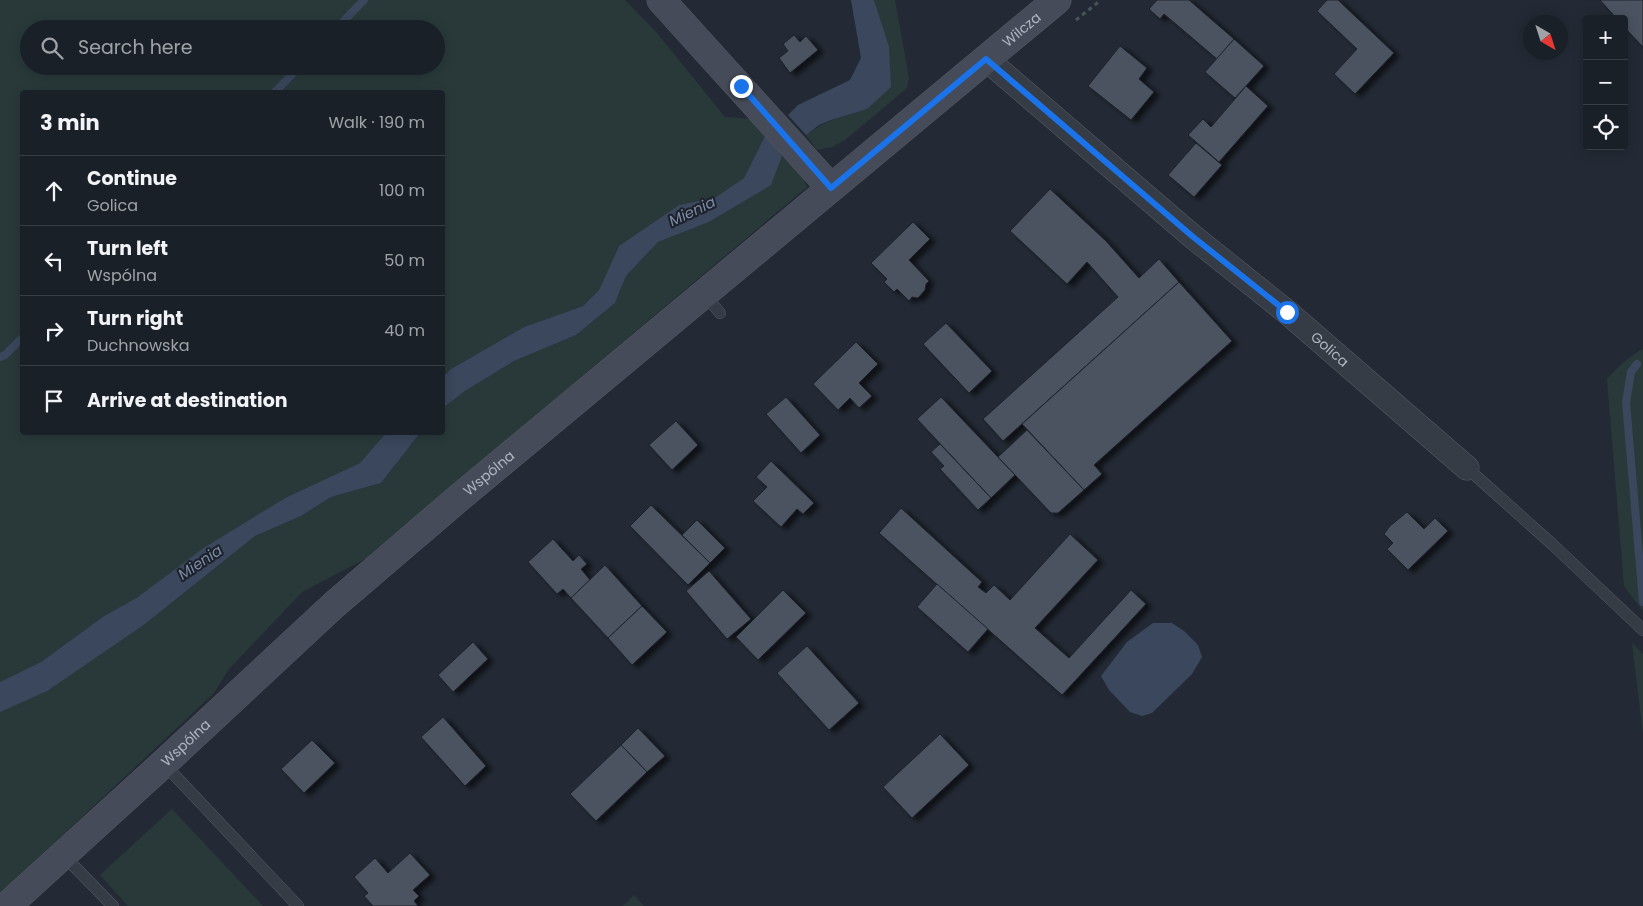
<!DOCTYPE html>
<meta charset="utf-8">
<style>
:root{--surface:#1a2028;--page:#272d34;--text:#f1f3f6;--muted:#9fa3a8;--line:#383e45}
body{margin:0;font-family:Poppins,sans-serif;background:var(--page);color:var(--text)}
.controls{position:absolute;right:15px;top:15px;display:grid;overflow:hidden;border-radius:5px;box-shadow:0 2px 12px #0003}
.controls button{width:45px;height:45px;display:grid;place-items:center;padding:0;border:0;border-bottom:1px solid var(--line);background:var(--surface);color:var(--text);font:25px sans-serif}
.compass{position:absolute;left:1523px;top:15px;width:45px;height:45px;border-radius:50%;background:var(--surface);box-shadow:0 2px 12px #0003;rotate:141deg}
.stop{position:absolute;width:15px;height:15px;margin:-11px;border:4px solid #1a73e8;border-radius:50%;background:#fff}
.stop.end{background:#1a73e8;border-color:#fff;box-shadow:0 1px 5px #0008}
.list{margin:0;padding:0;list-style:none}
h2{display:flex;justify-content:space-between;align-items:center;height:65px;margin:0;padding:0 20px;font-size:21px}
h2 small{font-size:16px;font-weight:400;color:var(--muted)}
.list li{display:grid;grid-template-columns:32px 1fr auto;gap:15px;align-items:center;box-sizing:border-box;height:70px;padding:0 20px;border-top:1px solid var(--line)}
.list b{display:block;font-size:19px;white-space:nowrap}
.list p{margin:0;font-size:16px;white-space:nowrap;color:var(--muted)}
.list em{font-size:16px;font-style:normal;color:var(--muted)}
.icon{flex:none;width:28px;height:28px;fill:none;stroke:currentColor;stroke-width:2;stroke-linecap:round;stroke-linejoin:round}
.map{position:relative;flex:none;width:1643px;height:906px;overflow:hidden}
.search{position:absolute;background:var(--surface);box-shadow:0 2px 12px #0003;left:20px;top:20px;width:425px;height:55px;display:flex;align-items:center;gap:12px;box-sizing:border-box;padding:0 18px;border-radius:28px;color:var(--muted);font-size:19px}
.panel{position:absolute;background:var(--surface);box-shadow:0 2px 12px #0003;left:20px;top:90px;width:425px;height:345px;border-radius:5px}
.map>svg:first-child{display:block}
.green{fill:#29393a;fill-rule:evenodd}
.water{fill:#3a475c}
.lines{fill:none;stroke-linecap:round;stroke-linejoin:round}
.stream{stroke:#3a475c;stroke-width:8}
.building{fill:#4b5260;stroke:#1e232c;filter:url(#shadow)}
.lane-casing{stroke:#545963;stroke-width:12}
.street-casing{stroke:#545963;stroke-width:25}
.secondary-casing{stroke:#545963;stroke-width:29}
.path{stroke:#475457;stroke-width:3;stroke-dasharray:4 4;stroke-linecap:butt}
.lane{stroke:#363c46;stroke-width:11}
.street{stroke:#363c46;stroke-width:24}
.secondary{stroke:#454b58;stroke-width:28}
.route{stroke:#1a73e8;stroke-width:6}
.labels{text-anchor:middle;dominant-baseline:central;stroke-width:4;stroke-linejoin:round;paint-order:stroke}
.street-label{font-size:14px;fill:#b1b6c2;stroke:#1c212a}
.water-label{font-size:15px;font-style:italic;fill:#7c8ca7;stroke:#1c212a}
</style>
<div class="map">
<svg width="1643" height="906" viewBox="0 0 1643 906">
<defs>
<filter id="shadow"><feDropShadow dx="5.5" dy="3" stdDeviation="2.5" flood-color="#0009"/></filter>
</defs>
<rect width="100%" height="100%" fill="#232a35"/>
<g class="green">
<path d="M0,0h625l32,33 68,84 26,2 15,15 -22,44 -28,19 -37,8 -60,41 -20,44 -16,16 -59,21 -73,42 -8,8 -1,-285h-420v340l365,1 -27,30 -73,34 -149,100 -34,19 -63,46 -41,20zM29,29h407v37h-407z"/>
<path d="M874,0h21l14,78 -2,10 -62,52 -13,7 -15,3 -11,-15c20,-15 37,-19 61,-26l12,-92z"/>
<path d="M782,156l20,19 5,12 -442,372 -63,33 -73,77 -15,24 -214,201v-182l145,-88 110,-88 46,-20 30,-19 50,-14 39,-50 22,-1 1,-24 22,-17 49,-30 62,-26 39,-32 11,-27 32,-34 51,-20 61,-37z"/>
<path d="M1643,349v262l-19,-25 -17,-207c11,-12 21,-22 36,-30z"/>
<path d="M1632,643l11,11v80z"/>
<path d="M172,809l91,97h-135l-28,-31z"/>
<path d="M634,895l10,11h-21z"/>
</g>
<g class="water">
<path d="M851,0h23l15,47 2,40 -24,22 -36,11 -12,5 -13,10 -18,-20 10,-10 52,-25 11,-22z"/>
<path d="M766,134l16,22 -11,29 -62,37 -51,20 -32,34 -11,27 -39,32 -62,26 -49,30 -22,17v-31l8,-8 73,-42 59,-21 16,-16 20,-44 60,-41 37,-8 28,-19z"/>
<path d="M387,432l33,1 -39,50 -50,14 -30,19 -46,20 -110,88 -98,67 -47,21v-30l41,-20 63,-46 34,-19 67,-50 82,-50 73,-34z"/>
<path d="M1153,623h19l12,8 14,14 4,12 -10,17 -40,39 -10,3 -12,-4 -21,-22 -8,-14 26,-34z"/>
</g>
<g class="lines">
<g class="stream">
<path d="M336,29l28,-29"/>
<path d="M275,92l25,-26"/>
<path d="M0,357l5,-2 17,-17"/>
<path d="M1637,364l-6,8 -5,30 17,200"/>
</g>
</g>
<g class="building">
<path d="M1157,0h32l45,39 -17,20 -53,-45 -4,5 -11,-10z"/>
<path d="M1327,0h11l56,53 -39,41 -21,-20 23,-25 -40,-38z"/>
<path d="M1600,0h43v47l-19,-20v-8h-7z"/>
<path d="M794,35l6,7 6,-6 12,14 -28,23 -11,-15 9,-7 -5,-7z"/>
<path d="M1234,39l30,27 -29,32 -30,-26z"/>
<path d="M1120,46l27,22 -8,11 15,13 -23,28 -43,-34z"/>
<path d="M1246,86l22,20 -49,56 -31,-27 15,-16 8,8z"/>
<path d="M1196,143l26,22 -28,32 -26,-22z"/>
<path d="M1050,189l56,52 33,37 20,-19 20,23 -176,159 -20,-22 135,-122 -31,-35 -20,22 -57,-53z"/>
<path d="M913,222l17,17 -21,21 20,21 -3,3 -1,6 -7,8 -6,-1 -3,4 -12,-12 -3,3 -10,-10 3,-3 -16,-16z"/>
<path d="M1179,282l53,59 -138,124 8,9 -18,16 -62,-66z"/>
<path d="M946,323l46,48 -23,22 -46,-49z"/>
<path d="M856,342l22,22 -19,19 13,13 -13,12 -9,-10 -12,12 -25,-26z"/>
<path d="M786,397l34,38 -19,18 -35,-39z"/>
<path d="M941,397l74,78 -24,23 -74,-79z"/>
<path d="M676,421l22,24 -26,25 -23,-25z"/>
<path d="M1027,430l57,60 -26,23h-7l-53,-56z"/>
<path d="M940,444l51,54 -13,12 -38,-41 4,-3 -13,-14z"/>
<path d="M771,461l43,42 -11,11 -6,-5 -16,18 -28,-26 14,-14 -11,-10z"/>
<path d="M651,505l59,58 -22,22 -58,-59z"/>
<path d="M901,508l81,74 -4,5 8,6 8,-8 16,15 60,-66 28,26 -63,68 34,30 62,-68 15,14 -84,91 -183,-162z"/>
<path d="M1407,512l17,17 11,-11 13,13 -40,39 -21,-21 6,-6 -9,-9 6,-8z"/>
<path d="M697,520l28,28 -15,15 -28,-28z"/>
<path d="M553,539l20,22 6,-6 8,9 -6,5 9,11 -19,18 -8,-9 -6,5 -29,-32z"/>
<path d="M605,565l37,41 -34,32 -37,-40z"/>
<path d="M709,571l42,48 -24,20 -41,-48z"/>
<path d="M937,584l51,45 -20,23 -51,-45z"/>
<path d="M783,590l23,23 -48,47 -22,-23z"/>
<path d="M642,606l25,26 -35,33 -24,-27z"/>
<path d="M473,642l15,17 -35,33 -15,-17z"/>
<path d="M807,646l52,57 -30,27 -52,-57z"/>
<path d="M443,717l43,49 -21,20 -44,-49z"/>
<path d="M638,728l27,28 -18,16 -26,-27z"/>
<path d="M940,734l29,31 -57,53 -29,-31z"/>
<path d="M312,740l23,23 -31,30 -23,-24z"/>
<path d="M621,745l26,27 -51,49 -26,-27z"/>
<path d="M410,853l20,22 -17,15 6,6 -5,5 4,5h-45l-9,-10 4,-3 -14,-16 21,-19 13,15z"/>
</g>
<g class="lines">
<g class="lane-casing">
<g id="lane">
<path d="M704,294l16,19"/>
<path d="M1467,468l85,76 91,86"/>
<path d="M164,764l134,142"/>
<path d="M63,855l50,51"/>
</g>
</g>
<g class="street-casing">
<g id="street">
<path id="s1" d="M986,59l206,177 95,76 180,156"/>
</g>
</g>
<g class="secondary-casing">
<g id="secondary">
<path d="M661,0l170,188"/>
<path id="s2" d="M7,906l157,-143 171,-159 125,-107 597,-497"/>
</g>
</g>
<path class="path" d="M1076,20l25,-20"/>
<use href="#lane" class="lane"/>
<use href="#street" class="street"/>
<use href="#secondary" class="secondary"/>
</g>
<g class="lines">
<path class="route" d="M741,86l90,102 155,-129 206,177 95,76"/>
</g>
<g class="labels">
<g class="street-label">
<text stroke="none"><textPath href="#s2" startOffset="1341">Wilcza</textPath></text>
<text stroke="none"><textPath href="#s1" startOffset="450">Golica</textPath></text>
<text stroke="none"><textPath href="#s2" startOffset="648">Wspólna</textPath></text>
<text stroke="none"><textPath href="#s2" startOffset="242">Wspólna</textPath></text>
</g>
<g class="water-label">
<text transform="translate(692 211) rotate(-25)">Mienia</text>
<text transform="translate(200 562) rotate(-34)">Mienia</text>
</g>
</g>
</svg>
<div class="controls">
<button>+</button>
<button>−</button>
<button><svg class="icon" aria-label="locate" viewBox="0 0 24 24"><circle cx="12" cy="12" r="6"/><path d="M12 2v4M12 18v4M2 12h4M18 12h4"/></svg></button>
</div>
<svg class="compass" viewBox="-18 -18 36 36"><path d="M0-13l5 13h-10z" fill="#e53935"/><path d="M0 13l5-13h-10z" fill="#9fa3a8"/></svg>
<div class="stop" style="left:1287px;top:312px"></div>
<div class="stop end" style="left:741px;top:86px"></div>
<div class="search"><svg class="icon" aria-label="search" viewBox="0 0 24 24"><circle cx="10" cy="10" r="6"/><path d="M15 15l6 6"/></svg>Search here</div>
<section class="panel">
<h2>3 min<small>Walk · 190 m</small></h2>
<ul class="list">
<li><svg class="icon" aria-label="ahead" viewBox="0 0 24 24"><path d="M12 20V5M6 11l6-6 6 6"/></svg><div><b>Continue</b><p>Golica</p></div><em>100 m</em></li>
<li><svg class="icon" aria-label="left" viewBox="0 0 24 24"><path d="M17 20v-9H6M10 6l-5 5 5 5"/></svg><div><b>Turn left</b><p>Wspólna</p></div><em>50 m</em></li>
<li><svg class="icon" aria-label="right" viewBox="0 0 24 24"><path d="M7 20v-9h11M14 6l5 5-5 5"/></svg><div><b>Turn right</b><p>Duchnowska</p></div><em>40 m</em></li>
<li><svg class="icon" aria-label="arrive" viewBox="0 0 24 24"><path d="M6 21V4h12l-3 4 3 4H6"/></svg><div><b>Arrive at destination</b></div></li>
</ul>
</section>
</div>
